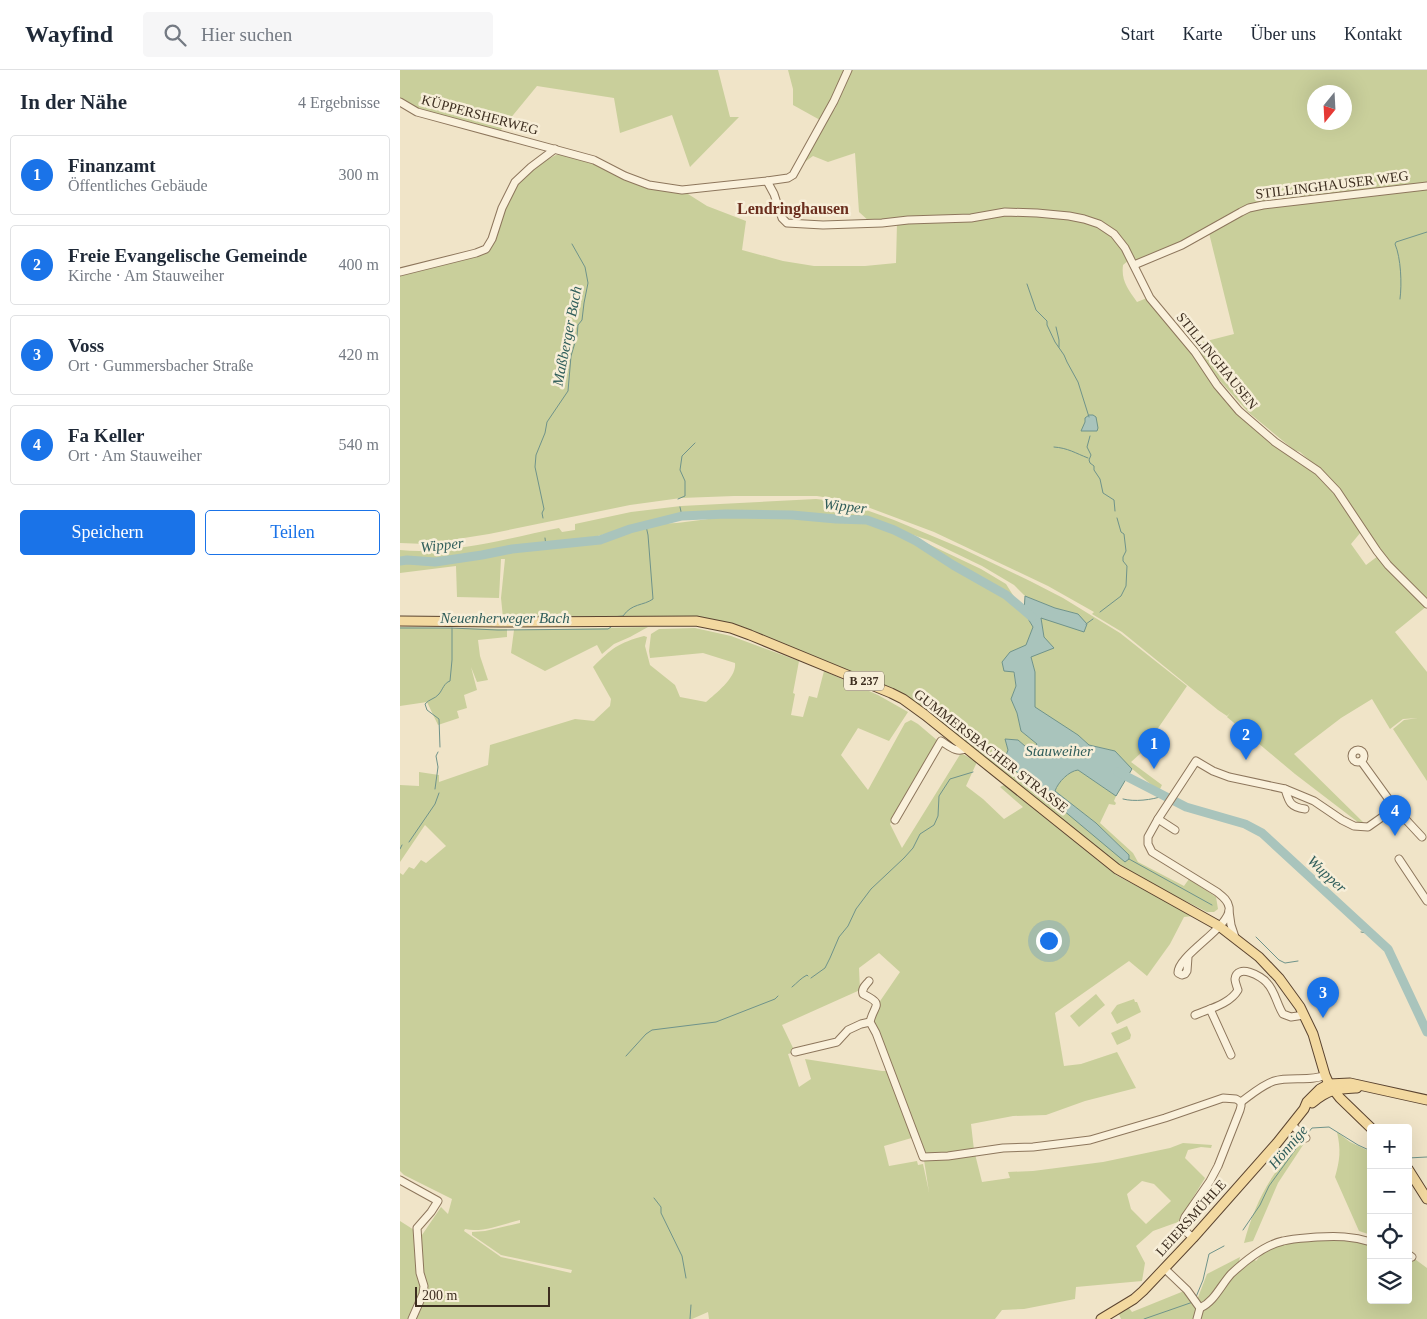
<!DOCTYPE html>
<html lang="de">
<meta charset="utf-8">
<style>
:root{--surface:#fff;--page:#f6f6f7;--text:#1f2937;--muted:#747a83;--line:#e0e1e3;--accent:#1a73e8}
body{margin:0;font-family:Georgia,serif;background:var(--page);color:var(--text)}
.controls{position:absolute;right:15px;bottom:15px;display:grid;overflow:hidden;border-radius:5px;box-shadow:0 5px 20px #0002}
.controls button{width:45px;height:45px;display:grid;place-items:center;padding:0;border:0;border-bottom:1px solid var(--line);background:var(--surface);color:var(--text);font:25px sans-serif}
.compass{position:absolute;left:907px;top:15px;width:45px;height:45px;border-radius:50%;background:var(--surface);box-shadow:0 5px 20px #0002;rotate:198deg}
.scale{position:absolute;left:15px;bottom:12px;width:135px;box-sizing:border-box;padding-left:5px;border:2px solid #3d2e20;border-top:0;font-size:14px;line-height:18px;white-space:nowrap;color:#3d2e20;-webkit-text-stroke:4px #f7eed8;paint-order:stroke}
.you{position:absolute;left:648px;top:870px;width:18px;height:18px;margin:-12px;border:4px solid #fff;border-radius:50%;background:#1a73e8;box-shadow:0 0 0 8px #1a73e833}
.badge{display:grid;place-items:center;width:32px;height:32px;border-radius:50%;background:var(--accent);color:#fff;font-size:16px;font-weight:700}
.pin{position:absolute;translate:-50% -41px;filter:drop-shadow(0 1px 2px #0008)}
.pin::after{content:'';position:absolute;top:26px;width:18px;height:15px;background:inherit;clip-path:polygon(0 0,100% 0,50% 100%)}
.list{margin:0;padding:0;list-style:none}
h2{display:flex;justify-content:space-between;align-items:center;height:65px;margin:0;padding:0 20px;font-size:21px}
h2 small{font-size:16px;font-weight:400;color:var(--muted)}
.list li{display:grid;grid-template-columns:32px 1fr auto;gap:15px;align-items:center;box-sizing:border-box;height:80px;margin:0 10px 10px;padding:0 10px;border:1px solid var(--line);border-radius:5px}
.list b{display:block;font-size:19px;white-space:nowrap}
.list p{margin:0;font-size:16px;white-space:nowrap;color:var(--muted)}
.list em{font-size:16px;font-style:normal;color:var(--muted)}
.actions{display:flex;gap:10px;padding:15px 20px}
.actions a{flex:1;padding:11px 0;border:1px solid var(--accent);border-radius:5px;text-align:center;font-size:18px;color:var(--accent)}
.actions .main{background:var(--accent);color:#fff}
.icon{flex:none;width:28px;height:28px;fill:none;stroke:currentColor;stroke-width:2;stroke-linecap:round;stroke-linejoin:round}
.map{position:relative;flex:none;width:1027px;height:1249px;overflow:hidden}
header{display:flex;align-items:center;gap:30px;box-sizing:border-box;height:70px;padding:0 25px;background:var(--surface);border-bottom:1px solid var(--line)}
header strong{font-size:24px}
nav{display:flex;gap:28px;margin-inline-start:auto;font-size:18px}
.search{width:350px;height:45px;background:var(--page);display:flex;align-items:center;gap:12px;box-sizing:border-box;padding:0 18px;border-radius:5px;color:var(--muted);font-size:19px}
main{display:flex}
aside{flex:1;background:var(--surface)}
.map>svg:first-child{display:block}
.green{fill:#c9cf9b;fill-rule:evenodd}
.water{fill:#a9c4bc;stroke:#6f938a}
.lines{fill:none;stroke-linecap:round;stroke-linejoin:round}
.stream{stroke:#6f938a;stroke-width:1}
.river{stroke:#a9c4bc;stroke-width:9}
.minor-casing{stroke:#8d765c;stroke-width:9}
.major-casing{stroke:#5b4430;stroke-width:11}
.minor{stroke:#faf1dc;stroke-width:7}
.major{stroke:#f3d9a0;stroke-width:9}
.labels{text-anchor:middle;dominant-baseline:central;stroke-width:5;stroke-linejoin:round;paint-order:stroke}
.shield{fill:#f7eed8;stroke:#756857;stroke-width:1}
.shield-label{font-size:12px;font-weight:bold;fill:#3d2e20}
.street-label{font-size:14px;fill:#3d2e20;stroke:#f7eed8}
.water-label{font-size:15px;font-style:italic;fill:#2f5d5a;stroke:#f7eed8}
.quarter-label{font-size:16px;font-weight:bold;fill:#6b2e1e;stroke:#f7eed8}
</style>
<header>
<strong>Wayfind</strong>
<div class="search"><svg class="icon" aria-label="search" viewBox="0 0 24 24"><circle cx="10" cy="10" r="6"/><path d="M15 15l6 6"/></svg>Hier suchen</div>
<nav><a>Start</a><a>Karte</a><a>Über uns</a><a>Kontakt</a></nav>
</header>
<main>
<aside>
<h2>In der Nähe<small>4 Ergebnisse</small></h2>
<ul class="list">
<li><span class="badge">1</span><div><b>Finanzamt</b><p>Öffentliches Gebäude</p></div><em>300 m</em></li>
<li><span class="badge">2</span><div><b>Freie Evangelische Gemeinde</b><p>Kirche · Am Stauweiher</p></div><em>400 m</em></li>
<li><span class="badge">3</span><div><b>Voss</b><p>Ort · Gummersbacher Straße</p></div><em>420 m</em></li>
<li><span class="badge">4</span><div><b>Fa Keller</b><p>Ort · Am Stauweiher</p></div><em>540 m</em></li>
</ul>
<div class="actions"><a class="main">Speichern</a><a>Teilen</a></div>
</aside>
<div class="map">
<svg width="1027" height="1249" viewBox="0 0 1027 1249">
<rect width="100%" height="100%" fill="#f0e4c8"/>
<g class="green">
<path d="M0,0h318l12,47h9l-49,50 -18,-52 -52,18 -6,-35 -77,-12 -37,45c-33,-9 -70,-14 -100,-31z"/>
<path d="M388,0h58l-26,50 -27,-15v-16z"/>
<path d="M452,0h575v531l-35,-35 -65,-90 -27,-24 -6,-2 -46,-38 -36,-40 -21,-27 43,-11 -25,-101 -70,27 -6,-2 -18,-26 -47,-19 -94,2 -104,7 -11,-10 -4,-59 -27,9 -15,-6 -11,8 24,-45 9,-10zM914,22h30v30h-30z"/>
<path d="M162,84l30,8 55,25 41,7 19,12 39,15 -4,29 41,11 31,5h51l31,-3 1,-40 109,-9 61,4 30,8 16,10 10,12 6,12 -6,5c-2,16 5,24 14,37l10,-4 35,41 47,64 86,70 19,20 23,31 4,8 -10,12 15,21 12,-9 16,21 33,27v2l-32,26 32,40v109l-34,-52 11,-9 14,-2 -15,1 -13,10 -18,-30 -31,19 -47,36 70,69h-5l-64,-49 -68,-57 3,-4 -3,3 -9,-6 -96,-78 -30,-18 2,-2 -46,-26 -114,-54 -80,-30 -37,-6h-83l-53,2 -51,7 -141,29 -63,10 -26,-1v-269l82,-21 23,-48 12,-23 20,-17 19,-10z"/>
<path d="M416,429l28,3 50,18 67,28 69,33 33,17 57,35 67,53 -46,67 -10,9 31,23 -3,6 -34,-28 -10,-12 -26,-6 -11,-10 -43,-27v-36l-4,-15 13,-20 -3,-19 37,-4 -23,-6 -30,-12 -11,-11 -32,-19 -54,-26 -62,-21 -73,-7 -58,1 -56,7h-23l-98,27 28,-2 70,-21 21,-1 55,-7 62,-2 72,7 58,21 57,27 25,15 27,43 -7,19 -16,6 6,34 -5,13 6,14 4,18 16,13 -4,8 -15,-12 -13,-1 3,11 -3,8 18,21 106,80v-4l-33,-32 -41,-32c3,-9 14,-20 23,-21l38,26 -2,5 2,2 -1,2 -6,-1 -9,19 33,30 5,9 46,24 5,-7 27,18 2,12 -4,3h-7l-77,-39 -19,-13 -195,-157 -183,-77 -230,-8 -2,-20 4,-39h-4l-2,39 -42,-1 -1,-31 -56,7v-23c52,5 108,-12 159,-22l3,4 13,-2v-6l56,-12 50,-6z"/>
<path d="M0,557l107,2v8l-29,3 2,16 8,24 -11,2 -6,-15 6,23 -13,5 3,13 -10,3 2,7 -21,7 -11,-23 -27,4z"/>
<path d="M248,557l-18,10 -16,7 -12,10 -5,-9 -52,26 -34,-18 3,-23z"/>
<path d="M295,558l36,8 68,25 -6,32 2,1 -4,21 12,2 6,-21 8,2 7,-27 54,24 30,17 -19,29 -31,-13 -17,27 27,35 37,-67 6,-3 7,4 20,17 -48,83 12,24 59,-95 16,9 -11,24 17,13 21,20 19,-12 -23,-20 4,-2 112,90 77,41 -9,1 -14,27 -23,32 -18,-15 -74,52 9,53 17,-2 36,-12 19,36 -51,13 -39,14 -33,1 -42,8 3,26 -49,5 -53,-133 4,-15 24,-35 -21,-19 -20,15 1,22 -78,35 13,27 -7,2 11,33 12,-8 -6,-20 77,12h8l25,66 -31,9 5,20 28,-5 1,4 5,-1 6,28 -5,-32 51,-6 7,28 28,-4 -2,-6 25,-1 70,-9 67,-14 13,-5 29,2 -1,3 -10,-1 -13,3 -3,8 20,20 -27,44 -25,9 -17,15 9,17 -3,18 -66,6 -1,12 -51,10 -22,1 -7,9h-286l-1,-7 -16,7h-292v-98l22,14 19,-28 7,7 4,-15 -48,-24 -4,-4v-298l3,2 6,-8 5,2 7,-9 5,3 20,-17 -21,-21 -25,37v-77l19,1v-14l20,3v7l49,-17 2,-20 85,-26 19,2 16,-15 1,-7 -18,-32c19,-19 25,-24 51,-31l3,1 -2,9 5,19 25,20 5,12 26,5c10,-9 31,-25 29,-39l-32,-10 -53,5 -1,-7 2,-17 8,-5zM742,1111l12,3 17,17 -25,23 -15,-15 -4,-15zM120,1150v3l-35,8 -13,1v3l29,20 71,15 -1,3 -70,-16 -37,-26 1,-2c17,4 38,-5 55,-9z"/>
<path d="M696,924l9,11 -26,22 -9,-11z"/>
<path d="M734,929l1,3h2l4,10 -24,12 -6,-11 6,-8z"/>
<path d="M727,956l4,9 -1,4 -13,6 -6,-12z"/>
<path d="M937,1062l13,10 21,10v78l-3,4 -9,-3 -24,-54c5,-17 6,-27 2,-45z"/>
<path d="M907,1069l-29,44 -25,58 -9,2c6,-24 17,-50 31,-70 9,-12 19,-22 29,-32z"/>
<path d="M915,1168l56,4v58h37v-46l19,14v51h-227l3,-7 7,-7 21,-28 23,-18 2,2c13,-18 39,-20 59,-23z"/>
<path d="M840,1187l-2,9 -35,38 -6,-4 10,-26z"/>
<path d="M784,1221l14,14 -3,14h-74l-2,-5 10,-6 3,4z"/>
</g>
<g class="water">
<path d="M689,345h4l3,2 2,11 -1,3h-16l4,-9v-4z"/>
<path d="M625,526l30,12 23,6 9,10 -3,8 -43,-14 3,19 10,11 -23,9 4,15v35l43,28 11,10 26,6 17,18 -16,27 -38,-26c-9,1 -20,12 -23,21l41,32 33,32v4l-4,3 -62,-52 -40,-31 -18,-21 3,-8 -3,-11 13,1 14,12 5,-8 -16,-13 -4,-18 -6,-14 5,-13 -2,-14 -10,-1 -2,-9 8,-10 16,-7 7,-18 -9,-15z"/>
</g>
<g class="lines">
<g class="stream">
<path d="M627,214l9,26 11,11v4l8,17 9,13 3,7 11,20 11,35"/>
<path d="M1000,229c2,-15 1,-41 -5,-55l1,-2 31,-10"/>
<path d="M656,257l3,13v7"/>
<path d="M690,366l-3,11 4,8 -2,5 1,3 4,3v4l6,9 3,14 11,7 1,11"/>
<path d="M654,377c14,1 21,6 34,11"/>
<path d="M278,429l7,-3v-15l-5,-11 2,-14 13,-13"/>
<path d="M280,437l2,9"/>
<path d="M143,448l-1,-5 2,-4 -9,-42 1,-12 9,-22 2,-11 21,-31 3,-35 6,-20 1,-11 4,-5 2,-17 4,-20 -3,-16 -13,-23"/>
<path d="M145,468l1,8"/>
<path d="M700,542l21,-16 5,-10 1,-20 -4,-5v-4l3,-6 -2,-17 -3,-2 -4,-14"/>
<path d="M211,547l12,-1c9,-13 20,-10 30,-17l-5,-64 -2,-9"/>
<path d="M686,554l7,-5"/>
<path d="M0,558h51l47,2 110,-1 3,-2"/>
<path d="M40,677l-1,-28 -12,-9 -2,-6c4,-5 10,-5 14,-10 4,-5 5,-11 11,-13l2,-21v-32"/>
<path d="M595,684l14,9 1,-1"/>
<path d="M35,719l3,-22 -2,-11 2,-4"/>
<path d="M723,729c11,3 29,1 40,-3"/>
<path d="M9,772l26,-38 4,-11"/>
<path d="M0,779l2,-4"/>
<path d="M729,789l83,46"/>
<path d="M961,862l11,2"/>
<path d="M856,867l23,23 6,3 13,-2"/>
<path d="M411,908l14,-10 5,-10 9,-21 9,-11 8,-17 15,-20 33,-31 9,-10 7,-14 14,-9 4,-9 1,-20 11,-17 23,-7"/>
<path d="M392,917c5,-4 9,-9 15,-12l1,1"/>
<path d="M226,986l20,-22 6,-4 64,-8 59,-23 3,-3"/>
<path d="M907,1064l5,-6 17,-1 29,18 13,6"/>
<path d="M1008,1088l19,-1"/>
<path d="M254,1128l7,9v6l21,43 4,22"/>
<path d="M843,1160l17,-25 9,-19 34,-47"/>
<path d="M796,1227l7,-17 6,-26 15,-8"/>
<path d="M290,1249l1,-14"/>
<path d="M744,1249l49,-17"/>
</g>
<g class="river">
<path d="M0,491l7,-1 28,2 47,-7 30,-6 88,-9 30,-11 52,-13 44,-2 66,1 44,4 31,1 27,10 22,11 37,24 53,30 26,22"/>
<path d="M718,702l68,35 59,17 17,9 126,116 39,83"/>
</g>
<g class="minor-casing">
<g id="minor">
<path d="M0,32l17,10 177,48 31,16 24,9 33,5 85,-9 21,-3 5,-3 41,-74 14,-31"/>
<path d="M367,111l7,13 8,24 5,5 36,2 59,-2 26,-3 63,-2 34,-6 32,1 32,3 15,3 15,5 15,10 11,14 25,50 45,54 22,33 22,26 36,31 43,29 19,20 40,60 11,14 39,39"/>
<path d="M734,195l48,-20 59,-33 8,-4 14,-3 164,-19"/>
<path d="M0,202l76,-19 10,-4 6,-10 10,-31 13,-26 16,-15 24,-18"/>
<circle cx="958" cy="686" r="6"/>
<path d="M885,719c4,13 5,18 20,20"/>
<path d="M995,738l27,29"/>
<path d="M758,749l17,11"/>
<path d="M495,750l46,-79c8,5 16,13 26,7"/>
<path d="M999,789l28,42"/>
<path d="M829,841l2,14 4,12"/>
<path d="M788,887l-1,14 -2,3 -3,1 -4,-2c-1,-18 55,-47 51,-66 -1,-7 -7,-11 -12,-15l-65,-40 -4,-8v-7l10,-18 38,-58 17,10 16,6 56,12 29,12 28,19 12,6 14,1 27,-19 -34,-47"/>
<path d="M469,911c-3,4 -8,7 -6,13 22,11 11,10 7,28l6,11 47,124 25,-1 55,-8 30,-1 57,-7 75,-22 58,-20 13,1 5,3"/>
<path d="M810,939l21,46"/>
<path d="M795,945c14,-6 35,-11 43,-25 -1,-3 -3,-8 -3,-11 2,-16 27,-3 32,4 8,8 10,22 16,31l8,3 13,-2"/>
<path d="M395,982l42,-10 11,-12 13,-6 9,-2"/>
<path d="M841,1032c11,-8 21,-17 33,-21 16,-5 37,1 51,-6"/>
<path d="M892,1055l14,13"/>
<path d="M0,1110l38,21 -7,11 -14,16 3,45 4,13 -1,8 -11,25"/>
<path d="M793,1168c-8,-7 -13,-10 -8,-21l25,-36 8,-15 22,-56 1,-4v-4"/>
<path d="M1008,1184l4,3"/>
<path d="M764,1198l23,22 13,18"/>
<path d="M800,1238c14,-6 21,-23 31,-34 14,-13 33,-29 52,-33 11,-3 23,-3 34,-4 20,-1 35,-1 54,5"/>
<path d="M797,1249l3,-11"/>
</g>
</g>
<g class="major-casing">
<g id="major">
<path d="M0,551l100,1 196,-1 35,7 19,7 141,58 12,6 22,16 192,154 102,57 40,31 20,21 21,29 13,27 12,41 4,9 11,14 31,30"/>
<path d="M912,1033c17,-14 24,-14 45,-15"/>
<path d="M1008,1099l19,30"/>
<path d="M701,1249l33,-20 9,-8 50,-53 84,-95 27,-34 3,-7 13,-13 9,-5 21,-1 77,17"/>
</g>
</g>
<use href="#minor" class="minor"/>
<use href="#major" class="major"/>
</g>
<g class="labels">
<rect class="shield" x="444" y="601.5" width="40" height="19" rx="4"/>
<g class="shield-label">
<text x="464" y="611">B 237</text>
</g>
<g class="street-label">
<text transform="translate(80 45) rotate(15)">KÜPPERSHERWEG</text>
<text transform="translate(932 115) rotate(-7)">STILLINGHAUSER WEG</text>
<text transform="translate(817 291) rotate(51)">STILLINGHAUSEN</text>
<text transform="translate(591 681) rotate(38)">GUMMERSBACHER STRASSE</text>
<text transform="translate(791 1148) rotate(-48)">LEIERSMÜHLE</text>
</g>
<g class="water-label">
<text transform="translate(167 266) rotate(-79)">Maßberger Bach</text>
<text transform="translate(445 436) rotate(6)">Wipper</text>
<text transform="translate(42 475) rotate(-6)">Wipper</text>
<text x="105" y="548">Neuenherweger Bach</text>
<text x="659" y="681">Stauweiher</text>
<text transform="translate(927 804) rotate(43)">Wupper</text>
<text transform="translate(888 1077) rotate(-50)">Hönnige</text>
</g>
<g class="quarter-label">
<text x="393" y="138">Lendringhausen</text>
</g>
</g>
</svg>
<div class="controls">
<button>+</button>
<button>−</button>
<button><svg class="icon" aria-label="locate" viewBox="0 0 24 24"><circle cx="12" cy="12" r="6"/><path d="M12 2v4M12 18v4M2 12h4M18 12h4"/></svg></button>
<button><svg class="icon" aria-label="layers" viewBox="0 0 24 24"><path d="M12 4l9 5-9 5-9-5zM3 14l9 5 9-5"/></svg></button>
</div>
<svg class="compass" viewBox="-18 -18 36 36"><path d="M0-13l5 13h-10z" fill="#e53935"/><path d="M0 13l5-13h-10z" fill="#747a83"/></svg>
<div class="scale">200 m</div>
<div class="you"></div>
<div class="pin badge" style="left:754px;top:699px">1</div>
<div class="pin badge" style="left:846px;top:690px">2</div>
<div class="pin badge" style="left:923px;top:948px">3</div>
<div class="pin badge" style="left:995px;top:766px">4</div>
</div>
</main>
